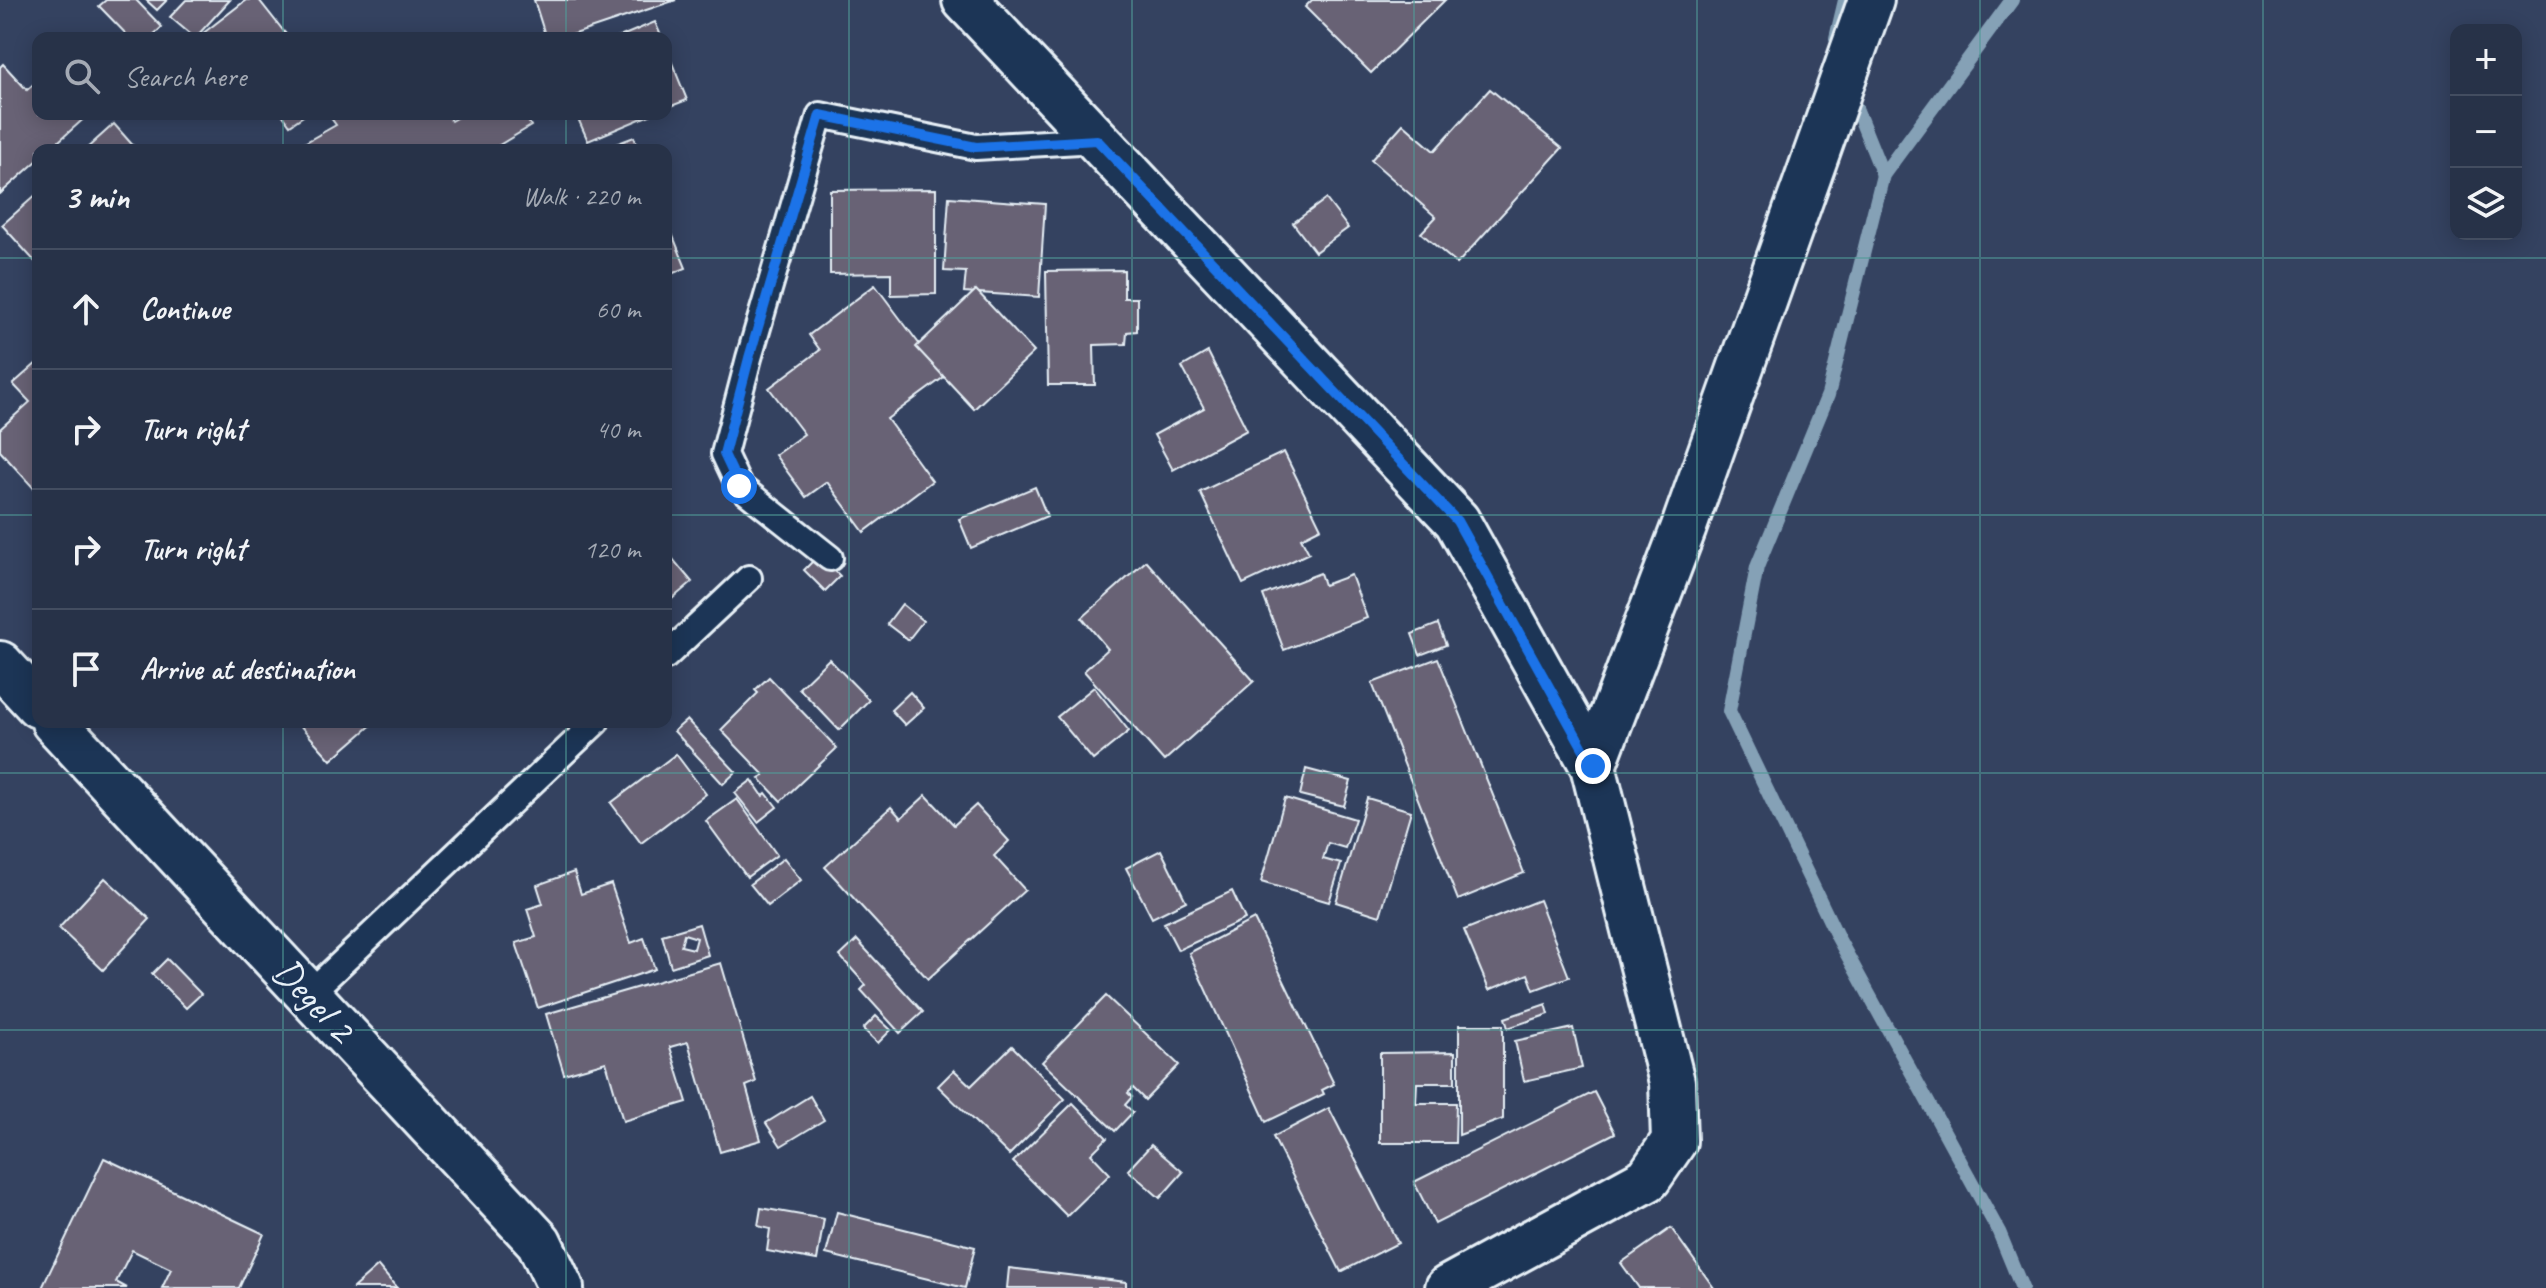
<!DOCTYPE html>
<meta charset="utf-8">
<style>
:root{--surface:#273248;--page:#2f3a4f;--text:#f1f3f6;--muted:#a4aab4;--line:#434d60}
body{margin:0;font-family:Caveat,sans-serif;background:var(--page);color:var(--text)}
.controls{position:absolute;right:24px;top:24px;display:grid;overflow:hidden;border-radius:16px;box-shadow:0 4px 20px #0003}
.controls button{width:72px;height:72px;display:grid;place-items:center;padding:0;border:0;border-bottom:2px solid var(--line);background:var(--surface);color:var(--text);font:40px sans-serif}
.stop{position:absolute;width:24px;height:24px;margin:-18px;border:6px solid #1a73e8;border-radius:50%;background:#fff}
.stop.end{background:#1a73e8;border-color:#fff;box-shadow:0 2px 8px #0008}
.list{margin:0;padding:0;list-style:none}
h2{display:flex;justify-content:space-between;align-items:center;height:104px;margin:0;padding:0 32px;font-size:34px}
h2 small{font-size:26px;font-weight:400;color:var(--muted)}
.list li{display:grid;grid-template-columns:52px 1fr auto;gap:24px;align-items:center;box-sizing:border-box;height:120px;padding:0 32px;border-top:2px solid var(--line)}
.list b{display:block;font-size:30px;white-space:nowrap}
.list em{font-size:26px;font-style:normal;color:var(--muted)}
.icon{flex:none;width:44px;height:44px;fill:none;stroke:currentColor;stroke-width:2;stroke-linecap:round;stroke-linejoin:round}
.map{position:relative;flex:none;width:2546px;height:1288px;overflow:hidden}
.search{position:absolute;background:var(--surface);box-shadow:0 4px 20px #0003;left:32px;top:32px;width:640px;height:88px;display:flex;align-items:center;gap:20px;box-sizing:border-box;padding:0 28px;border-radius:16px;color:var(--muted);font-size:30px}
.panel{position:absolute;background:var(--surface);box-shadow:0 4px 20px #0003;left:32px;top:144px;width:640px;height:584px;border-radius:16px}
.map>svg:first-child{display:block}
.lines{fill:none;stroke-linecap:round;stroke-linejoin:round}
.stream{stroke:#85a1b6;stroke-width:14}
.building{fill:#686275;stroke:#e8f1f8;stroke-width:2;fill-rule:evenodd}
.lane-casing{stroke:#e8f1f8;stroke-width:30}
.street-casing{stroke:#e8f1f8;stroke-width:50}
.secondary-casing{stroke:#e8f1f8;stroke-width:50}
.lane{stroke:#1d3557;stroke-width:24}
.street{stroke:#1d3557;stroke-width:44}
.secondary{stroke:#1d3557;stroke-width:44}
.route{stroke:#1a73e8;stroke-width:10}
.grid{fill:none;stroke:#509b97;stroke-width:2;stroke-opacity:0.55}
.labels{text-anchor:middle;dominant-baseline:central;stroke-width:6;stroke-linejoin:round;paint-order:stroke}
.street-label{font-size:40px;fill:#e8f1f8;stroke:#1d3557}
</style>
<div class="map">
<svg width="2546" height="1288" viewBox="0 0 2546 1288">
<rect width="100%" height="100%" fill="#344260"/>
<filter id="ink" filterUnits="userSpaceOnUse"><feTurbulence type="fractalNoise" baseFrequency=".0125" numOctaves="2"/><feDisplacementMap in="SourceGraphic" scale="16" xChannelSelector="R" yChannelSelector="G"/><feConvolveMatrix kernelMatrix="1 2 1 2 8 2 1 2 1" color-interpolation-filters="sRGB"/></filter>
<g filter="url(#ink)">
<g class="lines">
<g class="stream">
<path d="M2012,0l-129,175 -55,220 -71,172 -28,144 109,227 161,294 23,56"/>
<path d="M1837,42l-1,-4 9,-38"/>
<path d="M1850,93l33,82"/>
</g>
</g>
<g class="building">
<path d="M106,0h30l26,27 -12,11h-20l-31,-32z"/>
<path d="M146,0h21l-10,10z"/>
<path d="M186,0h44l-35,38 -25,-21z"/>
<path d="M246,0h13l30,38h-92z"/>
<path d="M534,0h142l-113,38h-17z"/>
<path d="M1312,0h133l-74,73 -66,-66z"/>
<path d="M655,22l7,16h-45z"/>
<path d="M666,48l21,52 -21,8z"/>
<path d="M3,64l24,26 11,-10v34h51l-40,36h-11v10l-38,34v-127z"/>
<path d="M1490,89l72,59 -105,116 -36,-31 15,-16 -65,-57 32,-36 31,27z"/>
<path d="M282,114h24l-16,11z"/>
<path d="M328,114h119l4,7 12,-7h61l7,12 -40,24h-199l44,-25z"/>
<path d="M576,114h76l-64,27z"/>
<path d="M114,124l23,26h-52z"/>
<path d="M634,137l5,13h-39z"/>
<path d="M936,189v105l-45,1v-22l-61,1v-84z"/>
<path d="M38,193v72l-36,-40z"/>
<path d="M949,197l96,7 -6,93 -75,-5 2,-20 -22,-1z"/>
<path d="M1326,199l22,29 -33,24 -22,-29z"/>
<path d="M666,219l20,49 -20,8z"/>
<path d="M1124,270v28h13v33l-10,1 -1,12 -32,1 1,40h-47l-2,-114z"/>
<path d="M875,285l69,92 -57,42 45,62 -68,51 -37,-50 -21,15 -31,-42 29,-21 -35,-46 51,-38 -11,-15z"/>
<path d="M976,290l58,62 -60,57 -58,-62z"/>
<path d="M1208,352l39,78 -74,40 -19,-35 50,-27 -22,-41z"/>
<path d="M38,362v131l-38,-42v-22l30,-27 -17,-18z"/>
<path d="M1284,452l37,76 -20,10 8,15 -66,31 -43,-92z"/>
<path d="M1035,487l12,29 -76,32 -12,-29z"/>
<path d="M666,551l26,31 -26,22z"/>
<path d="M819,555l21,21 -15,15 -21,-21z"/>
<path d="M1146,561l108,120 -90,80 -80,-90 24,-22 -26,-31z"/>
<path d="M1320,573l4,12 27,-10 16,43 -83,32 -21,-55z"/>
<path d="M902,604l21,17 -15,19 -21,-16z"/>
<path d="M1438,624l8,21 -26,10 -8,-21z"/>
<path d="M1438,658l86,215 -66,27 -86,-217z"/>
<path d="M829,659l40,41 -30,30 -40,-42z"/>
<path d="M769,677l68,71 -56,53 -22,-23 5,-3 -43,-45 37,-37 -3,-3z"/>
<path d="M1094,687l35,44 -36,29 -36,-43z"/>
<path d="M910,692l14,16 -19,17 -14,-15z"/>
<path d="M687,720l49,52 -13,12 -49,-53z"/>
<path d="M297,722h78l-44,38z"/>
<path d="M676,754l30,40 -65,49 -30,-40z"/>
<path d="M1306,769l45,12 -7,25 -44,-11z"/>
<path d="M752,780l11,16 3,-3 11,14 -19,15 -23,-29z"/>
<path d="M926,795l28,30 22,-20 33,36 -15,15 31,34 -97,89 -103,-112 66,-60 10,11z"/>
<path d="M1285,798l70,21 -10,29 -17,-5 -5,16 18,5 -12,38 -68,-20z"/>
<path d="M1367,798l44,13 -31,105 -44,-14z"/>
<path d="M737,799l40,56 -30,22 -41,-56z"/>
<path d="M1161,850l25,51 -34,17 -26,-50z"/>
<path d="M784,858l17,22 -33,26 -18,-22z"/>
<path d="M574,872l7,22 30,-10 20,59 13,-5 11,31 -117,39 -22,-65 20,-6 -9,-28 16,-5 -6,-19z"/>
<path d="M105,878l45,41 -47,51 -44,-42z"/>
<path d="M1232,891l13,28 -67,31 -14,-27z"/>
<path d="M1539,900l30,77 -35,13 -6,-16 -39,16 -25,-60z"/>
<path d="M1254,919l80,165 -12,6 2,4 -58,28 -77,-169z"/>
<path d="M699,924l9,31 -37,12 -9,-32zM684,934l13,4 -3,11 -13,-3z"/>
<path d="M857,940l66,72 -23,21 -39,-43 5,-5 -26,-29z"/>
<path d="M167,959l34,35 -15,14 -34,-34z"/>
<path d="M721,963l35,119 -10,4 15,54 -41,12 -32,-110 -18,5 17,55 -64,19 -17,-59 -42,12 -18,-60z"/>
<path d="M1106,996l73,69 -34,35 -12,-12 -5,5 4,4 -7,8 8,7 -18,19 -73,-69z"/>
<path d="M1546,1004l3,10 -41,14 -3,-10z"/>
<path d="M876,1016l15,14 -13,13 -15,-14z"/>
<path d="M1459,1025h44v94l-44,16z"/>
<path d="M1573,1028l9,40 -58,13 -9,-40z"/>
<path d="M1012,1046l53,53 -56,56 -71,-69 16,-16 17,16z"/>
<path d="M1455,1052v31h-38l-1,20h40l-1,40h-75v-90z"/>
<path d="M1594,1092l21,41 -180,91 -21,-42z"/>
<path d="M810,1096l14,24 -43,26 -15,-23z"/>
<path d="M1073,1103l34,35 -16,16 19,20 -43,42 -54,-54z"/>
<path d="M1329,1108l69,135 -57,29 -68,-135z"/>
<path d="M1151,1145l32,27 -23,26 -32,-28z"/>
<path d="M104,1158l160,76 -25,54h-77l9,-19 -39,-19 -16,32 11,6h-85z"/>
<path d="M761,1208l63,11 -7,41 -50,-9 3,-22 -12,-3z"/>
<path d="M837,1212l138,35 -10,41 -139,-34z"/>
<path d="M1671,1228l43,60h-75l-18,-25z"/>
<path d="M378,1266l19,22h-44z"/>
<path d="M1009,1268l117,14v6h-119z"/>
</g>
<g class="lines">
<g class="lane-casing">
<g id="lane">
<path d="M830,558l-91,-72 -15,-32 25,-96 71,-243 156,32 121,-7"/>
<path d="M666,656l83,-78"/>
<path d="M309,994l287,-272"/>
</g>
</g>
<g class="street-casing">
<g id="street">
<path d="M965,0l492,521 136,245 79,316 2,59 -26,38 -200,109"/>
<path d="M1593,766l91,-239 187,-527"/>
</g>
</g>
<g class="secondary-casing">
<g id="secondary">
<path d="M0,664l38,41"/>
<path d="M54,722l485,520 22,46"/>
</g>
</g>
<use href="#lane" class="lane"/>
<use href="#street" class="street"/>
<use href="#secondary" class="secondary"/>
</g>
</g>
<g class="lines" filter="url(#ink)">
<path class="route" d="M739,486l-15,-32 25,-96 71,-243 156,32 121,-7 360,381 136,245"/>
</g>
<path class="grid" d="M283,0v38M566,0v38M849,0v1288M1132,0v1288M1414,0v1288M1697,0v1288M1980,0v1288M2263,0v1288M283,114v36M566,114v36M0,258h38M666,258h1880M0,515h38M666,515h1880M283,722v566M566,722v566M0,773h2546M0,1030h2546"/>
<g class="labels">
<g class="street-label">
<text transform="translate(314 1000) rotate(47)">Degel 2</text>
</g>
</g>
</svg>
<div class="controls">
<button>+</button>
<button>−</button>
<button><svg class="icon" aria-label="layers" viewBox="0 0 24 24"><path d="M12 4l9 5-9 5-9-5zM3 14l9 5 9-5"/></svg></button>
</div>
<div class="stop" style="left:739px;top:486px"></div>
<div class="stop end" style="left:1593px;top:766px"></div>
<div class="search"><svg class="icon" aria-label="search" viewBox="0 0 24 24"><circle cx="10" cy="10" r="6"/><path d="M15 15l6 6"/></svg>Search here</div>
<section class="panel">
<h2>3 min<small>Walk · 220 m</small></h2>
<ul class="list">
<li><svg class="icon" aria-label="ahead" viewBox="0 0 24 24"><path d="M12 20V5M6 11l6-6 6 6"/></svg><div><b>Continue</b></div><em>60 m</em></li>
<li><svg class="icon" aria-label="right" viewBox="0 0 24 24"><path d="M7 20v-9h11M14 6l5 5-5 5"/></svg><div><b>Turn right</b></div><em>40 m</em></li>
<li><svg class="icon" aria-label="right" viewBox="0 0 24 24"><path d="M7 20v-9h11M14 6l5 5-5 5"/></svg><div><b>Turn right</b></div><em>120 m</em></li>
<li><svg class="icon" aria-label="arrive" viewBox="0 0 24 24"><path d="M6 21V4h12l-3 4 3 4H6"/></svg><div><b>Arrive at destination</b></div></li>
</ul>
</section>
</div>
